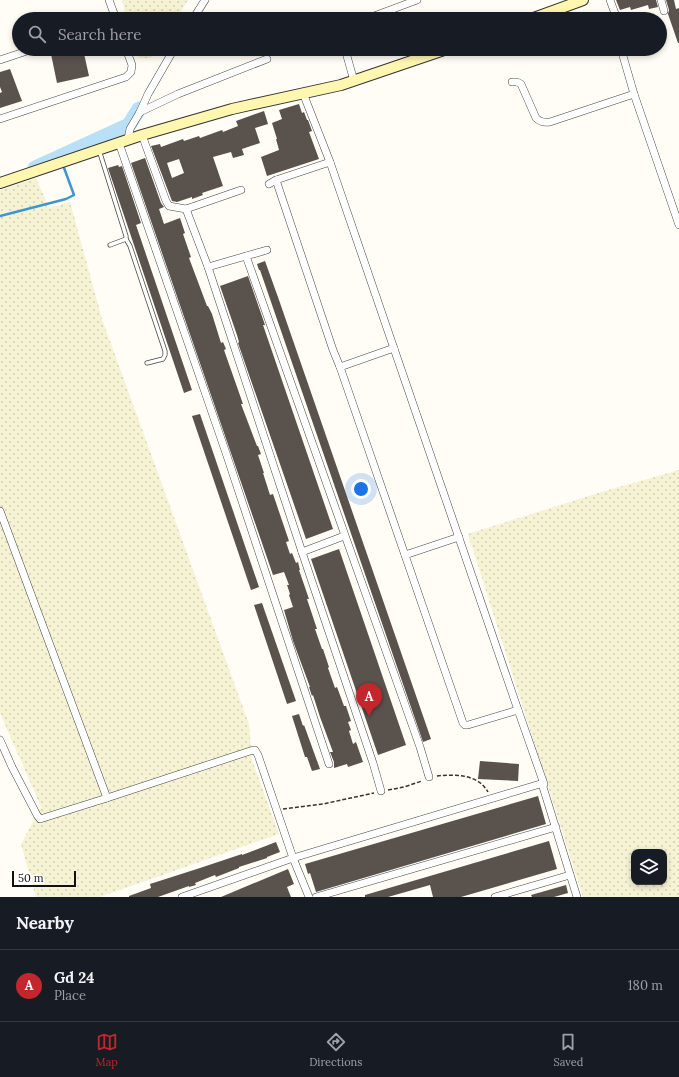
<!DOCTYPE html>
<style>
:root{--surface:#171b24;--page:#242831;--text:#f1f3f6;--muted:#9ea1a6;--line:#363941;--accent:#c4262e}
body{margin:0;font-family:Lora,serif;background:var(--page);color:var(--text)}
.controls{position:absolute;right:12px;bottom:12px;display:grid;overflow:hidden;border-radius:8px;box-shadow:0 2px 6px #0003}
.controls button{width:36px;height:36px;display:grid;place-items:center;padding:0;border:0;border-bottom:1px solid var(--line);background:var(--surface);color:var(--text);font:20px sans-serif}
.scale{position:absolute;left:12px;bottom:10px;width:64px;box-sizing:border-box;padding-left:4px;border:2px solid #111;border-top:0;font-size:11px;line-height:14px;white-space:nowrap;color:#111;-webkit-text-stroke:3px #fff;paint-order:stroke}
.you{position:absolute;left:361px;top:489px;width:14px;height:14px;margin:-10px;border:3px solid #fff;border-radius:50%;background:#1a73e8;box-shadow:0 0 0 6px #1a73e833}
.badge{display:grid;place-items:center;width:26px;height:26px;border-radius:50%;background:var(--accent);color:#fff;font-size:13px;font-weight:700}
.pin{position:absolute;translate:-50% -33px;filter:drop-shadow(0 1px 2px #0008)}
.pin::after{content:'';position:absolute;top:21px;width:14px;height:12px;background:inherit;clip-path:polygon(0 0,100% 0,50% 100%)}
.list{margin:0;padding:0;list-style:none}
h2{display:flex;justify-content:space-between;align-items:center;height:52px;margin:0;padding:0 16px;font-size:17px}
h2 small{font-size:13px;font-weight:400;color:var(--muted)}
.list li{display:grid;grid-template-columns:26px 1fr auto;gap:12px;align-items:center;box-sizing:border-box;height:72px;padding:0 16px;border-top:1px solid var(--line)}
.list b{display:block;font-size:15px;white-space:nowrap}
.list p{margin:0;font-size:13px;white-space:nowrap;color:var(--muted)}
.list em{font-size:13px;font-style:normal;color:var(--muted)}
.icon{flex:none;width:22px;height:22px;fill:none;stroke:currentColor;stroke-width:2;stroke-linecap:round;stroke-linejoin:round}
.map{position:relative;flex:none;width:679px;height:897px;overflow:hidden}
.search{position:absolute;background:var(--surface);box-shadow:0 2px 6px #0003;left:12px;right:12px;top:12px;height:44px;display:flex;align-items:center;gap:10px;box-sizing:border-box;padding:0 14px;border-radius:22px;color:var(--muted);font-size:15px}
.sheet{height:124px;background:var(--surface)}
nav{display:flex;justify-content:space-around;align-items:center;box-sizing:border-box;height:56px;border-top:1px solid var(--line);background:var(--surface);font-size:11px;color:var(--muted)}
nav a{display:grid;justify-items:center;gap:2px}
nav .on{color:var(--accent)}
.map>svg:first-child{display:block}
.farmland{fill:url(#farmland-dots);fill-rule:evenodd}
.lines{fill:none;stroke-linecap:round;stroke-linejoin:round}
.stream{stroke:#3f96cf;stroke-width:2.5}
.river{stroke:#b9e0f7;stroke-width:15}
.building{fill:#5a524d;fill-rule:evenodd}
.lane-casing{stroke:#444;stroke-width:5}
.street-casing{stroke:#444;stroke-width:8}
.secondary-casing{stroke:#333;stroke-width:12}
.path{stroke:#333;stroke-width:1.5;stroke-dasharray:4 2;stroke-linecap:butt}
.lane{stroke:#fff;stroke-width:3.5}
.street{stroke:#fff;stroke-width:7}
.secondary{stroke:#fff6b0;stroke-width:10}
</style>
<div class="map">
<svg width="679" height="897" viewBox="0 0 679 897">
<defs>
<pattern id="farmland-dots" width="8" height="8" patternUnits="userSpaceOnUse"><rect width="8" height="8" fill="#f6f3d4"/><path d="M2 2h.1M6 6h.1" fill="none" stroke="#d2cfb5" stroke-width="1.8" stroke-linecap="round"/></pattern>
</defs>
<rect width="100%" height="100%" fill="#fffdf5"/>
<g class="farmland">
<path d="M122,0h66l-12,19h-49z"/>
<path d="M136,49h21l-6,9h-12z"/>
<path d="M36,178l13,30 21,-6 32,117 147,405 3,36 27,74 -179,63h-64l-15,-53 20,-37 -41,-94v-523z"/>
<path d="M679,470v427h-96l-115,-363 130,-41zM634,852h30v30h-30z"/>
</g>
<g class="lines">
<path class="stream" d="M0,216l66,-17 8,-4 -11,-30"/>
<path class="river" d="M35,168l94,-43 10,-16"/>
</g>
<g class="building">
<path d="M616,0h40l2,7 -9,2 -1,-4 -17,5 -1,-3 -10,3z"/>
<path d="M666,0h8l2,9 3,-1v35h-1l-10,-29 1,-4z"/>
<path d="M76,49h7l6,27 -32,7 -6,-29z"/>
<path d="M10,69l12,32 -22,7v-15l2,-1 -2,-5v-15z"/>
<path d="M299,104l3,9 2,-1 3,8h1l4,11 -3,1 10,27 -52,17 -6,-19 18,-7 -3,-11h1l-5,-16 10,-4 -3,-9z"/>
<path d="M264,111l4,13 -13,4 5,15 -18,6 2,6 -11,3 -2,-6 -18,5 10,29 -21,7 1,2 -11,4v-2l-15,5 -5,-1 -21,-55 9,-2 1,3 22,-8 1,2 15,-5 1,2 22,-8 1,2 15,-6 -2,-5zM179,159l5,14 -12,5 -5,-15z"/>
<path d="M145,158l16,45 3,4 -5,2 5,15 16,-6 5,15 -2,1 8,23 -2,1 18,48h1l4,8 9,29 2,-1 3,7 -2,1 19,54h-2l16,42h1l3,8 -3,1 6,18h-1l7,22 3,-1 16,47 -3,1 4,12 2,-1 4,10 2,-1 2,8h-1l10,29h-2l10,30h-2l7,20h1l6,18 -1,1 7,20 2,-1 7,19h2l5,15 -3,1 3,8 -2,1 4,13 3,-2 7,20 -15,5 -1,-3 -13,4v-6l-4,-10h3l-13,-35 -7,-22 -1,1 -3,-9h1l-17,-46 -9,-31 9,-3 -4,-12 1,-1 -3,-9h2l-5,-13 -11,3 -142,-412z"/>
<path d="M118,165l1,2 3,-1 19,57 -5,2 56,165 -8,3 -76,-225z"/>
<path d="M265,261l14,39 152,439 -8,3 -163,-472h-1l-2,-6z"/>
<path d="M248,276l17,49h-2l70,204 -27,10 -68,-196 1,-1 -2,-7 -17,-49z"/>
<path d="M200,414l59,173 -8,3 -59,-174z"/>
<path d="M339,549l67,196 -28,10 -67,-196z"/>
<path d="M262,603l34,98 -9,3 -33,-99z"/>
<path d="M299,714l4,12 1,-1 16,44 -8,2 -5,-14h-2l-13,-41z"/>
<path d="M480,761l39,3 -1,17 -40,-2z"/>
<path d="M538,796l8,28 -230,68 -6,-19 -2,1 -3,-10z"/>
<path d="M549,841l8,28 -96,28h-28l-3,-12 -42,12h-23v-2z"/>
<path d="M276,842l4,10 -13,5v1l-28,9v1l-23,9 -1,-2 -20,8 1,2 -7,2v-1l-31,11h-29v-1l22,-8 -1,-4 50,-16 42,-14v1l8,-3z"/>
<path d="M288,869l6,15 -7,3 4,10h-70z"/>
<path d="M566,885l2,8 -14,4h-22l-1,-2z"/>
</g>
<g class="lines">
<g class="lane-casing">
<g id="lane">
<path d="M99,150l27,86v3l-16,6"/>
<path d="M126,239l4,7 35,105v4l-2,4 -16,4"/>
</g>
</g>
<g class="street-casing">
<g id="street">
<path d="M109,0l7,19"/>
<path d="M610,0l7,19"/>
<path d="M661,0l3,11"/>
<path d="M193,19l12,-19"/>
<path d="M366,19l51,-19"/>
<path d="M345,49l9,32"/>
<path d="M621,49l13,45 45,131"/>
<path d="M0,60l33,-11"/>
<path d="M512,82h5l4,2 15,34c4,4 8,5 14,4l84,-28"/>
<path d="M303,93l27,69 188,548 26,74h-2"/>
<path d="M140,112l38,-18 89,-35"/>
<path d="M0,119l126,-42 5,-5 1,-7 -6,-16"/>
<path d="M142,135l24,66 3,5 17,3 55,-19"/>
<path d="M128,139l2,-10 10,-17 8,-18 26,-45"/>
<path d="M119,143l107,310 103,311"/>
<path d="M276,180l57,170 7,17 123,356 2,2h3l50,-15"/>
<path d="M269,184l7,-4 54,-18"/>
<path d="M186,209l22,58 94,285 71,211 8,28"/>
<path d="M246,256l174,491 9,30"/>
<path d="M208,267l59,-17"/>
<path d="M340,367l54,-19"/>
<path d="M0,511l107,287"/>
<path d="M302,552l42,-16"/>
<path d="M405,555l54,-18"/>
<path d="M0,740l12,27 25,48 3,4 67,-21 143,-47 5,-1 3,5 35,103 16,39"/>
<path d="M182,897l111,-39 247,-74h2l1,3 34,110"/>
<path d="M316,897l240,-70"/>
<path d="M495,897l75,-22"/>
</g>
</g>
<g class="secondary-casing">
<g id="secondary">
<path d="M531,19l52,-19"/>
<path d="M0,183l142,-48 90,-26 109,-24 106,-36"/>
</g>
</g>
<g class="path">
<path d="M437,776c18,-2 41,-2 51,16"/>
<path d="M388,790l16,-3 18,-6"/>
<path d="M283,809l40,-5 51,-11"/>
</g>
<use href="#lane" class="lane"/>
<use href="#street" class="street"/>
<use href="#secondary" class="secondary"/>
</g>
</svg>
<div class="controls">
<button><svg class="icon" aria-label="layers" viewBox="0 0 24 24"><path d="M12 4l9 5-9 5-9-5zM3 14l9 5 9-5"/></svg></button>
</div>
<div class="scale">50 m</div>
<div class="you"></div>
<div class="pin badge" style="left:369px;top:716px">A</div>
<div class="search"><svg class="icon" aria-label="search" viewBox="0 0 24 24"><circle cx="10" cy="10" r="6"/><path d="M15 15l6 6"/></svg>Search here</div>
</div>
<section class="sheet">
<h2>Nearby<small></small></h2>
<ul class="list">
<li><span class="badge">A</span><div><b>Gd 24</b><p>Place</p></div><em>180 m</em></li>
</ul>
</section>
<nav>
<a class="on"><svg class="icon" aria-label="map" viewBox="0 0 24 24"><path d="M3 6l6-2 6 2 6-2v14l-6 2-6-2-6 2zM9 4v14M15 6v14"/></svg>Map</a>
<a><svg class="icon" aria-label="directions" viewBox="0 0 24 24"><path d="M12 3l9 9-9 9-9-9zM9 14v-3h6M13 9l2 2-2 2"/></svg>Directions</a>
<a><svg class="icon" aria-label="saved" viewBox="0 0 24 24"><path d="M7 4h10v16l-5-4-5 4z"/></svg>Saved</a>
</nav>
